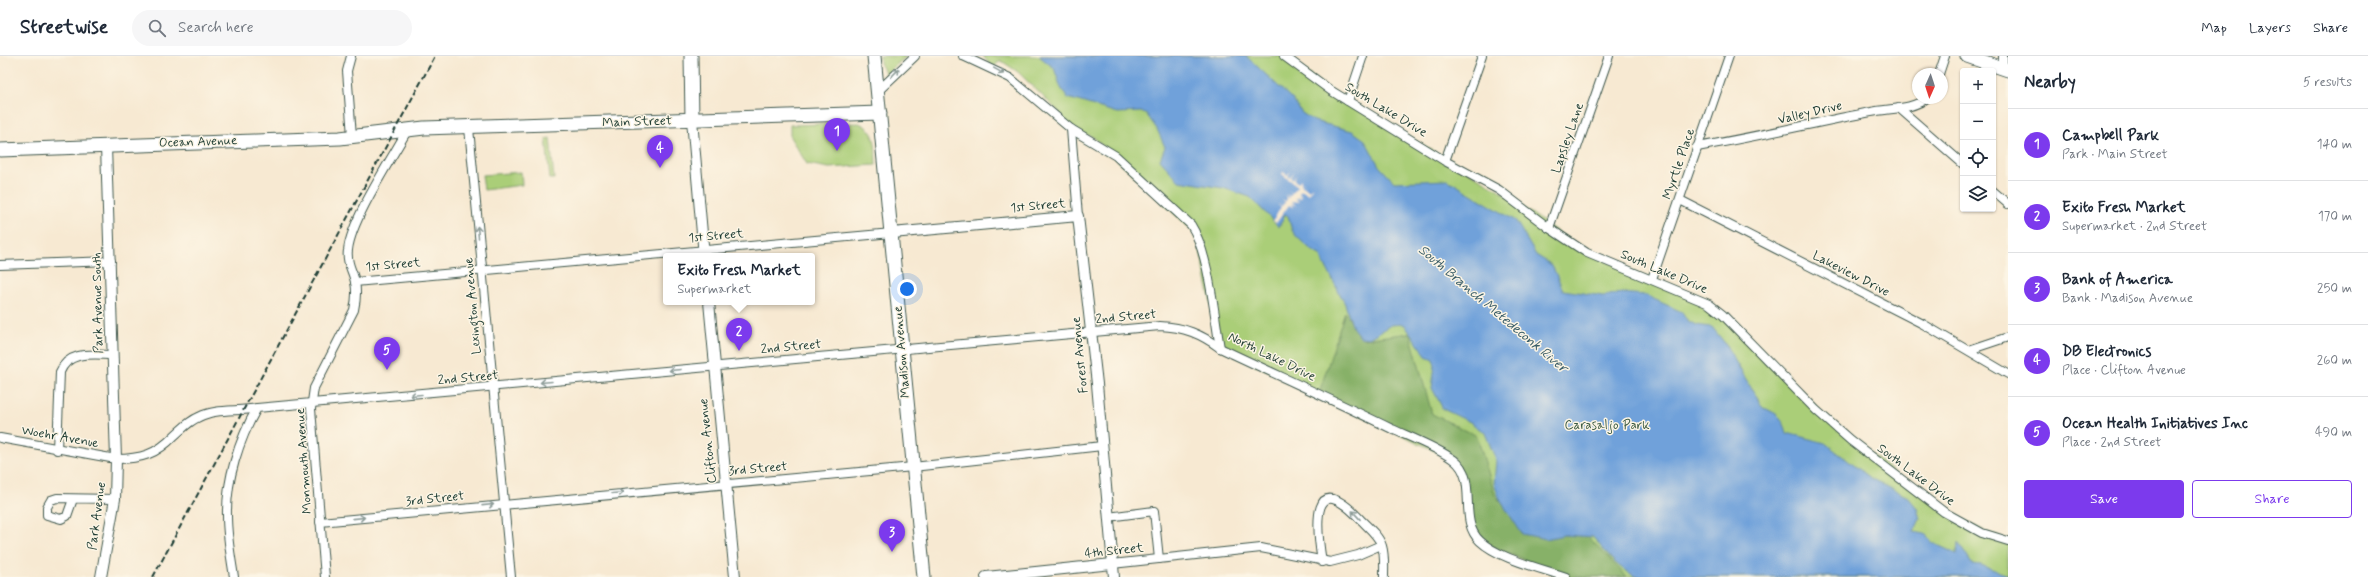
<!DOCTYPE html>
<meta charset="utf-8">
<style>
:root{--surface:#fff;--page:#f6f6f7;--text:#1f2937;--muted:#747a83;--line:#e0e1e3;--accent:#7c3aed}
body{margin:0;font-family:Mynerve,sans-serif;background:var(--page);color:var(--text)}
.controls{position:absolute;right:12px;top:12px;display:grid;overflow:hidden;border-radius:4px;box-shadow:0 1px 3px #0004}
.controls button{width:36px;height:36px;display:grid;place-items:center;padding:0;border:0;border-bottom:1px solid var(--line);background:var(--surface);color:var(--text);font:20px sans-serif}
.compass{position:absolute;left:1912px;top:12px;width:36px;height:36px;border-radius:50%;background:var(--surface);box-shadow:0 1px 3px #0004;rotate:183deg}
.you{position:absolute;left:907px;top:233px;width:14px;height:14px;margin:-10px;border:3px solid #fff;border-radius:50%;background:#1a73e8;box-shadow:0 0 0 6px #1a73e833}
.badge{display:grid;place-items:center;width:26px;height:26px;border-radius:50%;background:var(--accent);color:#fff;font-size:13px;font-weight:700}
.pin{position:absolute;translate:-50% -33px;filter:drop-shadow(0 1px 2px #0008)}
.pin::after{content:'';position:absolute;top:21px;width:14px;height:12px;background:inherit;clip-path:polygon(0 0,100% 0,50% 100%)}
.popup{position:absolute;left:663px;top:197px;width:152px;height:52px;box-sizing:border-box;display:grid;place-content:center;border-radius:4px;background:var(--surface);filter:drop-shadow(0 1px 3px #0005);font-size:13px;white-space:nowrap;color:var(--muted)}
.popup b{font-size:15px;color:var(--text)}
.popup::after{content:'';position:absolute;left:50%;top:100%;margin-left:-8px;border:8px solid transparent;border-top-color:var(--surface)}
.list{margin:0;padding:0;list-style:none}
h2{display:flex;justify-content:space-between;align-items:center;height:52px;margin:0;padding:0 16px;font-size:17px}
h2 small{font-size:13px;font-weight:400;color:var(--muted)}
.list li{display:grid;grid-template-columns:26px 1fr auto;gap:12px;align-items:center;box-sizing:border-box;height:72px;padding:0 16px;border-top:1px solid var(--line)}
.list b{display:block;font-size:15px;white-space:nowrap}
.list p{margin:0;font-size:13px;white-space:nowrap;color:var(--muted)}
.list em{font-size:13px;font-style:normal;color:var(--muted)}
.actions{display:flex;gap:8px;padding:12px 16px}
.actions a{flex:1;padding:9px 0;border:1px solid var(--accent);border-radius:4px;text-align:center;font-size:14px;color:var(--accent)}
.actions .main{background:var(--accent);color:#fff}
.icon{flex:none;width:22px;height:22px;fill:none;stroke:currentColor;stroke-width:2;stroke-linecap:round;stroke-linejoin:round}
.map{position:relative;flex:none;width:2008px;height:521px;overflow:hidden}
header{display:flex;align-items:center;gap:24px;box-sizing:border-box;height:56px;padding:0 20px;background:var(--surface);border-bottom:1px solid var(--line)}
header strong{font-size:19px}
nav{display:flex;gap:22px;margin-inline-start:auto;font-size:14px}
.search{width:280px;height:36px;background:var(--page);display:flex;align-items:center;gap:10px;box-sizing:border-box;padding:0 14px;border-radius:22px;color:var(--muted);font-size:15px}
main{display:flex}
aside{flex:1;background:var(--surface)}
.map>svg:first-child{display:block}
.green{fill:#aace78;stroke:#648656}
.forest{fill:#87b168;stroke:#53774e}
.water{fill:#6fa1da;stroke:#476f87}
.pier{fill:#f7e9d2}
.lines{fill:none;stroke-linecap:round;stroke-linejoin:round}
.minor-casing{stroke:#3f574c;stroke-width:10}
.tertiary-casing{stroke:#3f574c;stroke-width:12}
.primary-casing{stroke:#3f574c;stroke-width:15}
.trunk-casing{stroke:#3f574c;stroke-width:15}
.minor{stroke:#fff;stroke-width:8}
.tertiary{stroke:#fff;stroke-width:10}
.primary{stroke:#fff;stroke-width:13}
.trunk{stroke:#fff;stroke-width:13}
.rail{stroke:#1f3d34;stroke-width:2;stroke-dasharray:6 3;stroke-linecap:butt}
.oneway{stroke:#8f9e9a}
.labels{text-anchor:middle;dominant-baseline:central;stroke-width:3;stroke-linejoin:round;paint-order:stroke}
.street-label{font-size:13px;fill:#1f3d34;stroke:#fcf5e5}
.park-label{font-size:13px;fill:#3b5a42;stroke:#fcf5e5}
.water-label{font-size:14px;font-style:italic;fill:#375b66;stroke:#fcf5e5}
</style>
<header>
<strong>Streetwise</strong>
<div class="search"><svg class="icon" aria-label="search" viewBox="0 0 24 24"><circle cx="10" cy="10" r="6"/><path d="M15 15l6 6"/></svg>Search here</div>
<nav><a>Map</a><a>Layers</a><a>Share</a></nav>
</header>
<main>
<div class="map">
<svg width="2008" height="521" viewBox="0 0 2008 521">
<rect width="100%" height="100%" fill="#fcf5e5"/>
<filter id="ink" filterUnits="userSpaceOnUse"><feTurbulence type="fractalNoise" baseFrequency=".025" numOctaves="2"/><feDisplacementMap in="SourceGraphic" scale="8" xChannelSelector="R" yChannelSelector="G"/><feConvolveMatrix kernelMatrix="1 2 1 2 8 2 1 2 1" color-interpolation-filters="sRGB"/></filter>
<filter id="wash" filterUnits="userSpaceOnUse"><feTurbulence type="fractalNoise" baseFrequency=".012" numOctaves="4" result="noise"/><feDisplacementMap in="SourceGraphic" scale="16" xChannelSelector="R" yChannelSelector="G"/><feGaussianBlur stdDeviation="0.9" result="paint"/><feColorMatrix in="noise" values="0 0 0 0 0 0 0 0 0 0 0 0 0 0 0 0 0 1.4 0 .05"/><feComposite in="paint" operator="in"/></filter>
<g filter="url(#wash)">
<rect width="100%" height="100%" fill="#f7e9d2"/>
<g class="green">
<path d="M880,0h27l-15,12 -3,12 -9,-17z"/>
<path d="M983,0h301l46,34 169,100 88,63 122,51 107,106 128,102 64,29v36h-442l-74,-28 -36,-88 -236,-113 -23,-113 -104,-98 -22,-8 -13,-18 -40,-39 -18,-12 -7,8z"/>
<path d="M859,67c19,8 16,23 17,42l-47,3 -22,-4 -17,-27v-12z"/>
<path d="M550,82l4,41h-4l-4,-40z"/>
<path d="M521,116l1,13 -38,5 -2,-15z"/>
</g>
<path class="forest" d="M1345,256l19,27 46,-6 22,81 45,22 18,59 33,38 59,3 40,41h-60l-78,-32 -20,-18 -15,-70 -135,-64z"/>
<path class="water" d="M1039,0h207l46,43 10,14 12,8 38,10 13,9 14,26 15,16 54,-2 68,41 20,34 16,10 11,25 40,6 19,-3 23,2 37,17c5,13 18,14 30,15l12,15 39,66c15,5 20,10 24,25l38,10 47,36 36,18 9,11 3,11 -6,13 11,2 8,9 24,11 1,-11 14,21 9,1 27,10v2h-370c-21,-8 -31,-23 -45,-40l-29,-2 -18,4 -24,-5 -22,-34 -6,-16 2,-24 -11,-27 -15,-11 -27,-13 -11,-21 3,-23 -2,-6 -7,-3 -22,-32 -13,1 -22,13 -9,-1 -7,-9 -8,-24 -25,-49c-5,-1 -25,-19 -27,-23 -3,-5 -3,-11 -5,-16l-3,-2 -6,13 -29,-30 -27,-9 -44,-7 -19,-21 5,-13 -8,-18 -10,-14 -6,-3 -24,1 -49,-15 -7,-10 -7,-20z"/>
<path class="pier" d="M1291,115l-3,5 2,1 4,-4 -3,5 2,1 3,-4 -2,5 4,3 3,-4v6l3,-4 -2,4 1,2 3,-4 -2,4 5,3 4,-3 -5,7 -5,-4 -3,1 -1,2 4,4 -5,-3 4,4 -6,-1 4,3 -5,-2 4,4 -7,-1 4,5 -5,-3 3,5 -5,-3 -13,18 -3,-2 8,-14 -4,-3 5,2 1,-2 -4,-3 5,3 1,-2 -4,-3 5,2 1,-2 -3,-4 4,3 1,-1 -4,-3 5,2 2,-2 -4,-4 4,3 6,-7 -16,-12 1,-2 4,3z"/>
</g>
<g filter="url(#ink)">
<g class="lines">
<g class="minor-casing">
<g id="minor">
<path d="M351,0l-4,15 5,65"/>
<path d="M963,0l47,22 61,51 45,27 75,69c18,28 23,89 29,123"/>
<path d="M1284,0l46,34 115,71 54,29 50,38 38,25 122,51 14,11 93,95 34,30 94,72 38,21 26,8"/>
<path d="M2003,12v-12"/>
<path d="M1939,18l6,-18"/>
<path d="M877,36l38,-36"/>
<path d="M1348,45l15,-45"/>
<path d="M1899,52l64,56"/>
<path d="M469,72l42,449"/>
<path d="M1071,73l7,87"/>
<path d="M1697,91c59,-10 116,-24 174,-35 18,-4 41,-2 56,-14"/>
<path d="M1445,105l37,-105"/>
<path d="M1993,135l15,13"/>
<path d="M1680,144l243,124 85,50"/>
<path d="M1549,172l60,-172"/>
<path d="M0,209l111,-4"/>
<path d="M1652,223l77,-223"/>
<path d="M355,226l537,-49"/>
<path d="M1969,294l39,-13"/>
<path d="M0,382l116,21c25,0 41,-5 58,-23 8,-7 15,-15 25,-19 17,-9 39,-5 58,-9"/>
<path d="M57,394l3,-78c9,-22 33,-17 53,-17"/>
<path d="M73,443l-6,17 -6,3 -14,-4v-8l4,-7 6,-2 58,1"/>
<path d="M1108,461l46,-6 5,48"/>
<path d="M320,466l593,-55 189,-21"/>
<path d="M1322,506c-6,-37 -11,-95 39,-42 7,7 18,16 21,26 3,10 2,21 2,31"/>
<path d="M1112,508l149,-16 69,14 28,-7 23,-10"/>
<path d="M234,521c-3,-20 -7,-40 -7,-61 -1,-36 12,-76 30,-108l903,-82c24,1 41,8 60,22 57,27 115,53 172,81 20,9 45,18 62,31 25,19 3,60 26,81 19,18 61,27 86,36"/>
<path d="M325,521l-14,-168 3,-21 40,-78c2,-9 3,-18 1,-28 -2,-11 -9,-19 -7,-32 3,-30 44,-92 60,-121"/>
</g>
</g>
<g class="tertiary-casing">
<g id="tertiary">
<path d="M692,64l12,136"/>
<path d="M892,177l186,-17 19,168 17,193"/>
<path d="M709,246l26,275"/>
<path d="M101,521l14,-78 1,-40 -10,-313"/>
<path d="M986,521l126,-13"/>
</g>
</g>
<g class="primary-casing">
<g id="primary">
<path d="M691,0l1,64"/>
<path d="M1967,0l41,14"/>
<path d="M0,94l340,-12 84,-10 456,-15"/>
</g>
</g>
<g class="trunk-casing">
<path id="trunk" d="M874,0l50,521"/>
</g>
<use href="#minor" class="minor"/>
<use href="#tertiary" class="tertiary"/>
<use href="#primary" class="primary"/>
<use href="#trunk" class="trunk"/>
<path class="rail" d="M153,521l282,-521"/>
</g>
<defs><path id="oneway-shaft" d="M-6 0H5M1.5-3L5.5 0L1.5 3" fill="none" stroke-width="1.6" stroke-linecap="round" stroke-linejoin="round"/></defs>
<g class="oneway">
<use href="#oneway-shaft" transform="translate(999 15) rotate(29)"/>
<use href="#oneway-shaft" transform="translate(895 17) rotate(-46)"/>
<use href="#oneway-shaft" transform="translate(478 176) rotate(-95)"/>
<use href="#oneway-shaft" transform="translate(675 314) rotate(175)"/>
<use href="#oneway-shaft" transform="translate(546 326) rotate(175)"/>
<use href="#oneway-shaft" transform="translate(416 339) rotate(175)"/>
<use href="#oneway-shaft" transform="translate(618 437) rotate(-5)"/>
<use href="#oneway-shaft" transform="translate(488 449) rotate(-6)"/>
<use href="#oneway-shaft" transform="translate(1356 459) rotate(-133)"/>
<use href="#oneway-shaft" transform="translate(359 462) rotate(-6)"/>
</g>
</g>
<g class="labels">
<g class="street-label">
<text transform="translate(1386 54) rotate(31)">South Lake Drive</text>
<text transform="translate(1810 57) rotate(-13)">Valley Drive</text>
<text transform="translate(637 66) rotate(-2)">Main Street</text>
<text transform="translate(1568 82) rotate(-71)">Lapsley Lane</text>
<text transform="translate(198 86) rotate(-2)">Ocean Avenue</text>
<text transform="translate(1679 108) rotate(-71)">Myrtle Place</text>
<text transform="translate(1038 150) rotate(-5)">1st Street</text>
<text transform="translate(716 180) rotate(-5)">1st Street</text>
<text transform="translate(393 209) rotate(-5)">1st Street</text>
<text transform="translate(1664 216) rotate(23)">South Lake Drive</text>
<text transform="translate(1851 218) rotate(27)">Lakeview Drive</text>
<text transform="translate(98 247) rotate(-91)">Park Avenue South</text>
<text transform="translate(473 250) rotate(-95)">Lexington Avenue</text>
<text transform="translate(1126 261) rotate(-5)">2nd Street</text>
<text transform="translate(791 291) rotate(-5)">2nd Street</text>
<text transform="translate(902 296) rotate(-95)">Madison Avenue</text>
<text transform="translate(1080 299) rotate(-96)">Forest Avenue</text>
<text transform="translate(1272 301) rotate(26)">North Lake Drive</text>
<text transform="translate(468 322) rotate(-5)">2nd Street</text>
<text transform="translate(60 381) rotate(10)">Woehr Avenue</text>
<text transform="translate(708 385) rotate(-96)">Clifton Avenue</text>
<text transform="translate(304 405) rotate(-94)">Monmouth Avenue</text>
<text transform="translate(758 413) rotate(-5)">3rd Street</text>
<text transform="translate(1916 419) rotate(37)">South Lake Drive</text>
<text transform="translate(435 443) rotate(-6)">3rd Street</text>
<text transform="translate(97 460) rotate(-82)">Park Avenue</text>
<text transform="translate(1114 495) rotate(-6)">4th Street</text>
</g>
<g class="park-label">
<text x="1607" y="369">Carasaljo Park</text>
</g>
<g class="water-label">
<text transform="translate(1493 253) rotate(40)">South Branch Metedeconk River</text>
</g>
</g>
</svg>
<div class="controls">
<button>+</button>
<button>−</button>
<button><svg class="icon" aria-label="locate" viewBox="0 0 24 24"><circle cx="12" cy="12" r="6"/><path d="M12 2v4M12 18v4M2 12h4M18 12h4"/></svg></button>
<button><svg class="icon" aria-label="layers" viewBox="0 0 24 24"><path d="M12 4l9 5-9 5-9-5zM3 14l9 5 9-5"/></svg></button>
</div>
<svg class="compass" viewBox="-18 -18 36 36"><path d="M0-13l5 13h-10z" fill="#e53935"/><path d="M0 13l5-13h-10z" fill="#747a83"/></svg>
<div class="you"></div>
<div class="pin badge" style="left:837px;top:95px">1</div>
<div class="pin badge" style="left:739px;top:295px">2</div>
<div class="popup"><b>Exito Fresh Market</b>Supermarket</div>
<div class="pin badge" style="left:892px;top:496px">3</div>
<div class="pin badge" style="left:660px;top:112px">4</div>
<div class="pin badge" style="left:387px;top:314px">5</div>
</div>
<aside>
<h2>Nearby<small>5 results</small></h2>
<ul class="list">
<li><span class="badge">1</span><div><b>Campbell Park</b><p>Park · Main Street</p></div><em>140 m</em></li>
<li><span class="badge">2</span><div><b>Exito Fresh Market</b><p>Supermarket · 2nd Street</p></div><em>170 m</em></li>
<li><span class="badge">3</span><div><b>Bank of America</b><p>Bank · Madison Avenue</p></div><em>250 m</em></li>
<li><span class="badge">4</span><div><b>DB Electronics</b><p>Place · Clifton Avenue</p></div><em>260 m</em></li>
<li><span class="badge">5</span><div><b>Ocean Health Initiatives Inc</b><p>Place · 2nd Street</p></div><em>490 m</em></li>
</ul>
<div class="actions"><a class="main">Save</a><a>Share</a></div>
</aside>
</main>
